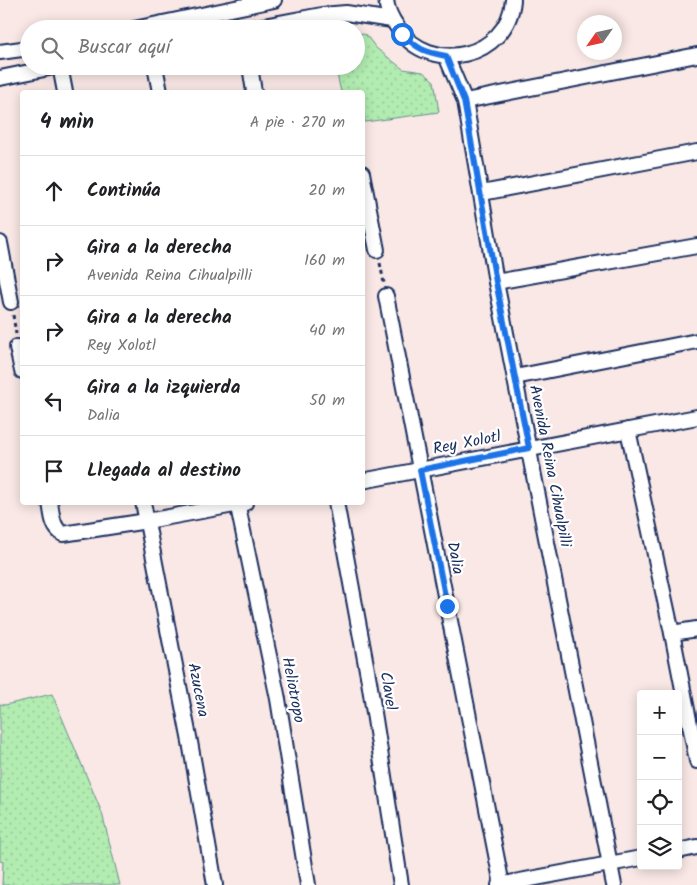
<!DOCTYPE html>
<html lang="es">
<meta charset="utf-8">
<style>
:root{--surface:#fff;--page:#f2f2f2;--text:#202124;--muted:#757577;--line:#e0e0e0}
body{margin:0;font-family:Kalam,sans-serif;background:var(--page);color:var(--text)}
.controls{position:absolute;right:15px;bottom:15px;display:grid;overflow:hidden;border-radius:5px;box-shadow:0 2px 12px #0003}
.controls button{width:45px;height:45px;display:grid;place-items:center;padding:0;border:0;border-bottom:1px solid var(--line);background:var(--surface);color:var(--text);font:25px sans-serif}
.compass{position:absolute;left:577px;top:15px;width:45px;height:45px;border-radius:50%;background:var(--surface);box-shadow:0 2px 12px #0003;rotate:236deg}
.stop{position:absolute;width:15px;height:15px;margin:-11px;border:4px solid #1a73e8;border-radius:50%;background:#fff}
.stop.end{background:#1a73e8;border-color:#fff;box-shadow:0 1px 5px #0008}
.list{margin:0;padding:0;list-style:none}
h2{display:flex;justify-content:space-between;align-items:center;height:65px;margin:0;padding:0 20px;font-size:21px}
h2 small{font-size:16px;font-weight:400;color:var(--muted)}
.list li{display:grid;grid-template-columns:32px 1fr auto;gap:15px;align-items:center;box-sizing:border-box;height:70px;padding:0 20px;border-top:1px solid var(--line)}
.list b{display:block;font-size:19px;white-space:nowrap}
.list p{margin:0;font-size:16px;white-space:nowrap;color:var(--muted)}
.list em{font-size:16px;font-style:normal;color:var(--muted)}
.icon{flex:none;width:28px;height:28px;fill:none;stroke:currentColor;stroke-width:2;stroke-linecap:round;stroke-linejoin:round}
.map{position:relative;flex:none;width:697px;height:885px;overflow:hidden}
.search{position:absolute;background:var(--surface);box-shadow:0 2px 12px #0003;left:20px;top:20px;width:345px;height:55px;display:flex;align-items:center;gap:12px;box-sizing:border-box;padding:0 18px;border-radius:28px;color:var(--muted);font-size:19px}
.panel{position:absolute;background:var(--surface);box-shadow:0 2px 12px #0003;left:20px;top:90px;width:345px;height:415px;border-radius:5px}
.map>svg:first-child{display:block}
.grass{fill:url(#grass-dots);stroke:#668e88}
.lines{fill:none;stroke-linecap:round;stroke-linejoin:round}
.minor-casing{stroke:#1b2f5e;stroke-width:18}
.path{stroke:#1b2f5e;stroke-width:3;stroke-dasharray:4 4;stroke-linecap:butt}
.minor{stroke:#fff;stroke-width:14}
.route{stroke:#1a73e8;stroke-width:6}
.labels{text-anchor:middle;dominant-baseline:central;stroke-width:4.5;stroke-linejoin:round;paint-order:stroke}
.street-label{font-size:16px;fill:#1b2f5e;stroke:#fff}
</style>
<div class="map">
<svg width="697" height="885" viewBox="0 0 697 885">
<defs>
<pattern id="grass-dots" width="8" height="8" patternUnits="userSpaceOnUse" patternTransform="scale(1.25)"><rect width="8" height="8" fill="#b2ecb1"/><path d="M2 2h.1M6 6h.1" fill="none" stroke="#98cb9b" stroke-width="1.8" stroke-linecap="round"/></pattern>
</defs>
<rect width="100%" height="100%" fill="#f9e8e5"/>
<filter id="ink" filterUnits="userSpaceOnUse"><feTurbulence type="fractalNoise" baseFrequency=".02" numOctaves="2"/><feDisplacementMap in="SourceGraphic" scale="10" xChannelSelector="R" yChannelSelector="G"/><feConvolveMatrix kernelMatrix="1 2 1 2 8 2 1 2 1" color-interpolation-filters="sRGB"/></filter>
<g filter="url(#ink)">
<g class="grass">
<path d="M356,32l10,3 10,13 27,21 20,3 11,9 5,31 -74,10 -2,-14 -1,-16h-21l-6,-26h21z"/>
<path d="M52,694l50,119 18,72h-118l1,-23 -3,-1v-157l5,1z"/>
</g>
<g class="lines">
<g class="minor-casing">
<g id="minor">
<path d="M386,0c1,10 6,20 12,28 32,48 110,30 115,-28"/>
<path d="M134,29l140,-29"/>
<path d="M248,29l74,-14 24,-2 46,7"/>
<path d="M0,52l29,-4"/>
<path d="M446,56l19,45 31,181 118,603"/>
<path d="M60,66l5,26"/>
<path d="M155,66l5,26"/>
<path d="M250,66l4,26"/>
<path d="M0,78l59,-12"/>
<path d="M465,101l232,-46"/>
<path d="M362,173l15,77"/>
<path d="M482,193l215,-41"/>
<path d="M0,243l11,59"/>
<path d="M496,282l201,-36"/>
<path d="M386,296l116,589"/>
<path d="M17,347l5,24"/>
<path d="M515,377l182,-36"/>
<path d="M628,430l44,203 25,128"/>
<path d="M362,481l335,-64"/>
<path d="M50,502c2,12 2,26 13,32l84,-13 98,-18"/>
<path d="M143,502l47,240 25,143"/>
<path d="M237,502l41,197 30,186"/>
<path d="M336,502l33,179 32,204"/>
<path d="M672,633l25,-4"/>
<path d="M678,851l19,-4"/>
<path d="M499,885l142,-27"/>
</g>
</g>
<g class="path">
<path d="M380,263l4,20"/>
<path d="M13,315l3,19"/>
</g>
<use href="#minor" class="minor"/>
</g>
</g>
<g class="lines" filter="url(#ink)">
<path class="route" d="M402,34c16,15 22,18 44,22l18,45 32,181 33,166 -109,22 27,136"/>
</g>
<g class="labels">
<g class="street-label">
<text transform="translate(467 443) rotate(-11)">Rey Xolotl</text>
<text transform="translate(550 466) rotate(79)">Avenida Reina Cihualpilli</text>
<text transform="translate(455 558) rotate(79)">Dalia</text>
<text transform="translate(198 690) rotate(79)">Azucena</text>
<text transform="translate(293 690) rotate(79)">Heliotropo</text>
<text transform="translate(388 691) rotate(81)">Clavel</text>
</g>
</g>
</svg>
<div class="controls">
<button>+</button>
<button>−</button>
<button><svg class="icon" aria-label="locate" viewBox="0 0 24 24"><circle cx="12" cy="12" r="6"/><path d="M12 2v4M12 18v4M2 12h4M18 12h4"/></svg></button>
<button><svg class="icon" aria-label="layers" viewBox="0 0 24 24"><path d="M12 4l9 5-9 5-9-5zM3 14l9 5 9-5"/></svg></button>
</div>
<svg class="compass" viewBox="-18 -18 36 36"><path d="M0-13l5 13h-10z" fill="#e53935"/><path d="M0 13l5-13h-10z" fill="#757577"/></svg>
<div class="stop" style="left:402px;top:34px"></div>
<div class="stop end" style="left:447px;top:606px"></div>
<div class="search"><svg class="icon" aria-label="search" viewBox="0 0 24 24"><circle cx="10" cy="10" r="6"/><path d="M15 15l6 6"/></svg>Buscar aquí</div>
<section class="panel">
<h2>4 min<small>A pie · 270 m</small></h2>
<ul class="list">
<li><svg class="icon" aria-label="ahead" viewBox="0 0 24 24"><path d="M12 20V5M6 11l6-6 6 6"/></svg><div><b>Continúa</b></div><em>20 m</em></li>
<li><svg class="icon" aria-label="right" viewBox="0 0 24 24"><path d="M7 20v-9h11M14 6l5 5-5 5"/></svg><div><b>Gira a la derecha</b><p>Avenida Reina Cihualpilli</p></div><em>160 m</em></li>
<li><svg class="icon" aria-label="right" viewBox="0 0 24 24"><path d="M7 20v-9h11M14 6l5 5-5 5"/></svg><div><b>Gira a la derecha</b><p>Rey Xolotl</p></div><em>40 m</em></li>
<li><svg class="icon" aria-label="left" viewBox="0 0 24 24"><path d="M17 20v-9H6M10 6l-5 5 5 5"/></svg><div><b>Gira a la izquierda</b><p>Dalia</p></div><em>50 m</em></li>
<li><svg class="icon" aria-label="arrive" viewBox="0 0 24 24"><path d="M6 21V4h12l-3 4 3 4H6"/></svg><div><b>Llegada al destino</b></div></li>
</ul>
</section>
</div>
